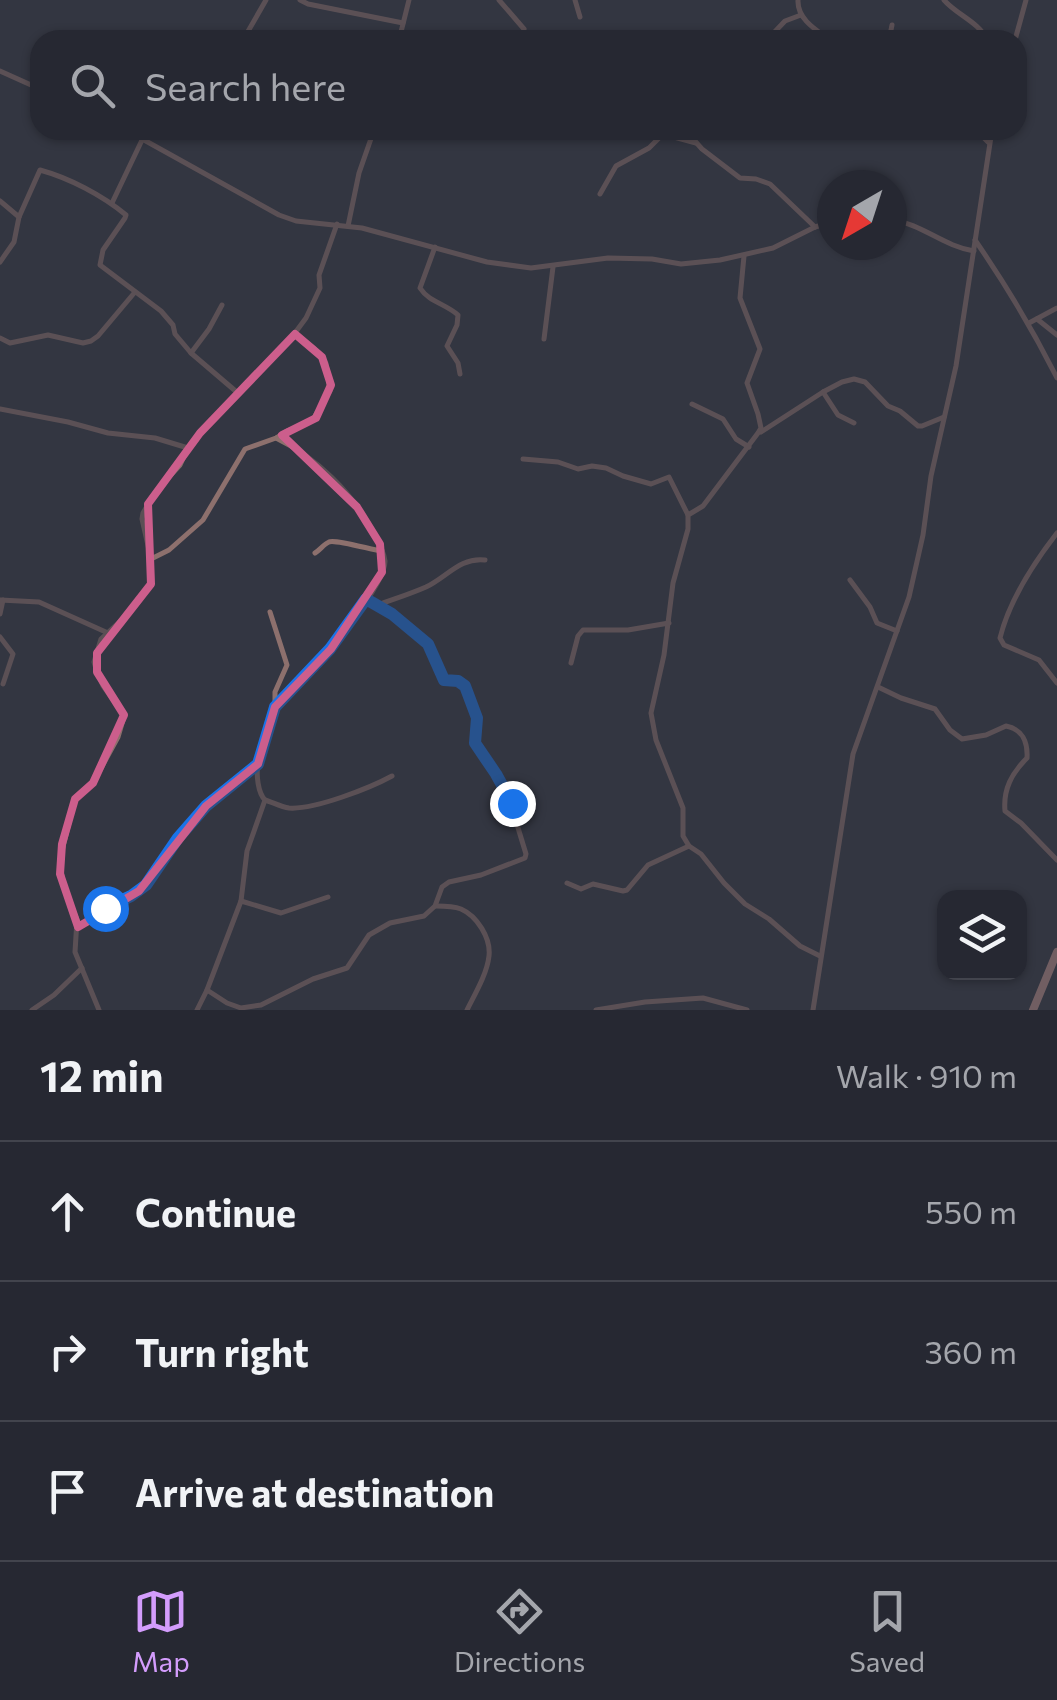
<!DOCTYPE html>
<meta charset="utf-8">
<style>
:root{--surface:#262832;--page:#32343e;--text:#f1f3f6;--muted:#a4a6ac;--line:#42444d;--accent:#d39cfc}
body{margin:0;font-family:Commissioner,sans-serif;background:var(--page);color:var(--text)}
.controls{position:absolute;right:30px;bottom:30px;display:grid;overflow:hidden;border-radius:20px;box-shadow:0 2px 8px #0004}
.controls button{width:90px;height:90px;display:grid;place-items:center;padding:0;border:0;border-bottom:2px solid var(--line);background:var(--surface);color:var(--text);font:50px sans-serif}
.compass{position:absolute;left:817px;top:170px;width:90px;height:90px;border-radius:50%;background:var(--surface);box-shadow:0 2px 8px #0004;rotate:219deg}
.stop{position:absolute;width:30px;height:30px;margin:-22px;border:8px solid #1a73e8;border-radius:50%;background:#fff}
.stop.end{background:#1a73e8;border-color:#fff;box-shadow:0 2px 10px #0008}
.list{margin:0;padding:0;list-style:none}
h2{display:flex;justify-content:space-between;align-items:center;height:130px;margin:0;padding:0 40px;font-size:42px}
h2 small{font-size:32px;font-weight:400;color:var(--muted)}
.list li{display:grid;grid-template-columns:65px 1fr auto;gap:30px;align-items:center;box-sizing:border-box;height:140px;padding:0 40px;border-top:2px solid var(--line)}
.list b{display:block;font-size:38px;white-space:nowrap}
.list em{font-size:32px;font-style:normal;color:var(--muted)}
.icon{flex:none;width:55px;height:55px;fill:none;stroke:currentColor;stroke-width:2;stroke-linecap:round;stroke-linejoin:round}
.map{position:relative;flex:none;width:1057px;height:1010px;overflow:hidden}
.search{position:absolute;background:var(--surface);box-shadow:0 2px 8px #0004;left:30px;right:30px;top:30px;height:110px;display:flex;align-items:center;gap:25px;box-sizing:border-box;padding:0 35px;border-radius:30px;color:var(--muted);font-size:38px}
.sheet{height:550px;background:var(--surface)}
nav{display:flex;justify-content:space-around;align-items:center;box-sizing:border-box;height:140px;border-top:2px solid var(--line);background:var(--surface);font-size:28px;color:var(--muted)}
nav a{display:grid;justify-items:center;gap:5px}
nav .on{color:var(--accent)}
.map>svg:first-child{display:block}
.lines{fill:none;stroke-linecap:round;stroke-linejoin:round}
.street{stroke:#8d706d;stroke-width:5}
.secondary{stroke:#bd8f8a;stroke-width:8}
.route{stroke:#1a73e8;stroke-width:12}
.marked{fill:none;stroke:#cc5e8c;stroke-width:8;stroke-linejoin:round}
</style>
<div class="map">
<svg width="1057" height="1010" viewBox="0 0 1057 1010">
<rect width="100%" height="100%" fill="#333642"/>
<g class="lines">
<g class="street">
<path d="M300,0l8,4 95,19"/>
<path d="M499,0l25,29"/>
<path d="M575,0l5,17"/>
<path d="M798,0c-1,19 18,30 32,40"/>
<path d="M944,0c13,15 35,22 43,40"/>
<path d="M243,40l23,-40"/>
<path d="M399,40l10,-40"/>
<path d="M767,40l18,-19 16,-6"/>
<path d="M889,40l3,-15"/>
<path d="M1015,40l11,-40"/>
<path d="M0,71l40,18"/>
<path d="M126,130l153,85 17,6 66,7 125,34 44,6 77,-10 44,1 29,5 39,-4 53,-12 42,-21 17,-5"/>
<path d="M696,130l-2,10 8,9 38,29 16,1 14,5 45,43"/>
<path d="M976,130l12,12"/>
<path d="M600,194l16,-28 33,-18 14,-14 33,9"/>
<path d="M0,201l19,16"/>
<path d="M112,203l31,-65"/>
<path d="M892,220c30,4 51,26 82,31"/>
<path d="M348,226l11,-53 15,-43"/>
<path d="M975,240c31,45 58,90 82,138"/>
<path d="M435,247l-15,41c9,14 26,16 38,27l-1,10 -10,21 11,17 2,11"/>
<path d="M744,256l-4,42 20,51 -13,34 11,31 3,14 -3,5 -55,73 -15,9v14l-15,54 -9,72 -13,58 5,27 27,68v28l6,10 12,8 23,29 21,21 24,15 31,27 20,10"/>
<path d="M0,262l14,-20 5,-25 21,-47c29,8 62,25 86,45l-1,3 -22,32 -3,15 61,46 12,14 2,9 16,19 48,41"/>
<path d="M1037,319l20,16"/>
<path d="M1029,323l28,-15"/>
<path d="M0,338l10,5 38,-8 35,8 8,-2 7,-5 37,-44"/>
<path d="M544,339l9,-72"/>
<path d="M191,353l18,-24 13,-24"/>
<path d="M823,392l15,23 16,8"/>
<path d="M692,404l31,15 13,20 13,8"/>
<path d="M0,409l68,13 40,11 47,5 33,10"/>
<path d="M761,432l62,-40 19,-10 12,-3 11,3 23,24 12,5 18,15h4l22,-9"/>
<path d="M523,459l35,3 20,7 14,-3 14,2 17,8 28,8 18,-7 19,38"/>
<path d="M1057,533c-24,31 -48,68 -57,105l4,7 35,15 18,23"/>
<path d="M315,553c5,-3 9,-9 14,-11 5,-3 44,8 53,9"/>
<path d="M151,559l18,-9 34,-30 42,-71 31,-11 11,-7 25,-10 18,-30 -4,-28 -12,-15 -19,-14"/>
<path d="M850,580l20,27 7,16 20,8"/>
<path d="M0,600l39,2 69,31"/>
<path d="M378,605c16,-6 32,-11 48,-18 21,-10 34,-30 59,-27"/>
<path d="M270,612l17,53 -12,27v12"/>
<path d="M0,614l3,-14"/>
<path d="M0,637l13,17 -10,30"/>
<path d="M571,663l7,-27 5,-6h45l41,-7"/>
<path d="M878,687l23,11 34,11 15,21 12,9 24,-4 20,-9c16,3 22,16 21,32 -15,15 -24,31 -22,53l16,12 36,37"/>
<path d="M265,800c7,2 16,7 24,8 25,2 81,-20 103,-32"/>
<path d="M567,883l14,6 12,-5 30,7 4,-1 21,-25 41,-19"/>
<path d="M241,901l40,12 47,-16"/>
<path d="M436,906c8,0 17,0 25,3 16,7 30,29 28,47 -2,18 -14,38 -22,54"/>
<path d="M78,927l27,-19 34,-17 67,-85 52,-42"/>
<path d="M207,990l20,13 14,5 20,-3 52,-26 34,-11 22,-33 21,-12 34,-7 11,-10 7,-19 7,-5 32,-7 44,-17 1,-4 -18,-59 -33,-52 2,-25 -12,-32 -8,-5h-13l-16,-37 -37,-30 -25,-15"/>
<path d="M32,1010l22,-15 28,-27"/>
<path d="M99,1010l-24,-58 2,-32 -14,-35 -3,-26 15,-60 18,-16 25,-46 5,-17 -1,-8 -19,-26 -6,-14 -3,-10 7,-23 29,-27 21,-28v-25l-9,-40 1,-6 13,-22 24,-26 8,-17 12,-15 89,-92 17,-23 14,-30 -1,-13 18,-51"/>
<path d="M197,1010l10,-20 34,-89 6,-50 18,-51c-7,-7 -9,-25 -7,-36 0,-5 15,-55 18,-58 7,-10 19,-18 27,-27 19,-19 83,-94 82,-118 -1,-10 -7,-20 -12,-29 -21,-40 -56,-74 -97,-94"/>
<path d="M596,1010l49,-8 58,-4 44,12"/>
<path d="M813,1010l40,-256 56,-157 14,-62 8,-59 25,-110 36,-236"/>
</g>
<path class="secondary" d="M1033,1010l24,-58"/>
</g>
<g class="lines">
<path class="route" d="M105,908l26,-12 15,-11 32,-47 28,-32 52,-42 17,-57 55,-58 36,-50 26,15 36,30 16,36 14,1 7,5 12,32 -2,25 21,31 16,29"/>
</g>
<path d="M0 0H1057V1010H0ZM295,334l27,23 9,28 -15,33 -34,17 75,72 23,37 2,28 -51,77 -56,58 -17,57 -52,42 -67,85 -61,36 -18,-53 2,-30 13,-45 18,-16 31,-68 -27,-43v-19l54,-69 -3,-80 52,-71z" fill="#333642" fill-opacity=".55" fill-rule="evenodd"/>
<path class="marked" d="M295,334l27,23 9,28 -15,33 -34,17 75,72 23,37 2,28 -51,77 -56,58 -17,57 -52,42 -67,85 -61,36 -18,-53 2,-30 13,-45 18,-16 31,-68 -27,-43v-19l54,-69 -3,-80 52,-71z"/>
</svg>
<div class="controls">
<button><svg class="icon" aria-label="layers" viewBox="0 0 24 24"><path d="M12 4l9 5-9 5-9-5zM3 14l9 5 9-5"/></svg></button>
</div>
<svg class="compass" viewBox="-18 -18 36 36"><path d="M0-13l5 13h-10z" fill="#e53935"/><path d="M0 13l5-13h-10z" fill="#a4a6ac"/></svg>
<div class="stop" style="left:105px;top:908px"></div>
<div class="stop end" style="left:512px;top:803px"></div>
<div class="search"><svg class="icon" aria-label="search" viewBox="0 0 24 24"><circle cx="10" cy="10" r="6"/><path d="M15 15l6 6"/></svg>Search here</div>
</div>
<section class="sheet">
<h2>12 min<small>Walk · 910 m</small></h2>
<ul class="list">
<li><svg class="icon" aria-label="ahead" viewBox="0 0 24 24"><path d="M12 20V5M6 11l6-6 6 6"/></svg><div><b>Continue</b></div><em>550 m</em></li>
<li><svg class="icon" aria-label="right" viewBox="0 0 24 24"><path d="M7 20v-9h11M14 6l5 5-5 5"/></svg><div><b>Turn right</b></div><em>360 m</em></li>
<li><svg class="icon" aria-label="arrive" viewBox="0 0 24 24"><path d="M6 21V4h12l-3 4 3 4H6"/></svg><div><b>Arrive at destination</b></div></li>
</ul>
</section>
<nav>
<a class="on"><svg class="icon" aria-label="map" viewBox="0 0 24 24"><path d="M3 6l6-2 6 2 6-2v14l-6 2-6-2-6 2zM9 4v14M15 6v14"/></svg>Map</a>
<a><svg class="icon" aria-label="directions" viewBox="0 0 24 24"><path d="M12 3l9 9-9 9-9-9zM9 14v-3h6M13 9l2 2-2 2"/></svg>Directions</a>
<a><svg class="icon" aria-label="saved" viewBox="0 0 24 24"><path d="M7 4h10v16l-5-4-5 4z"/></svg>Saved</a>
</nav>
